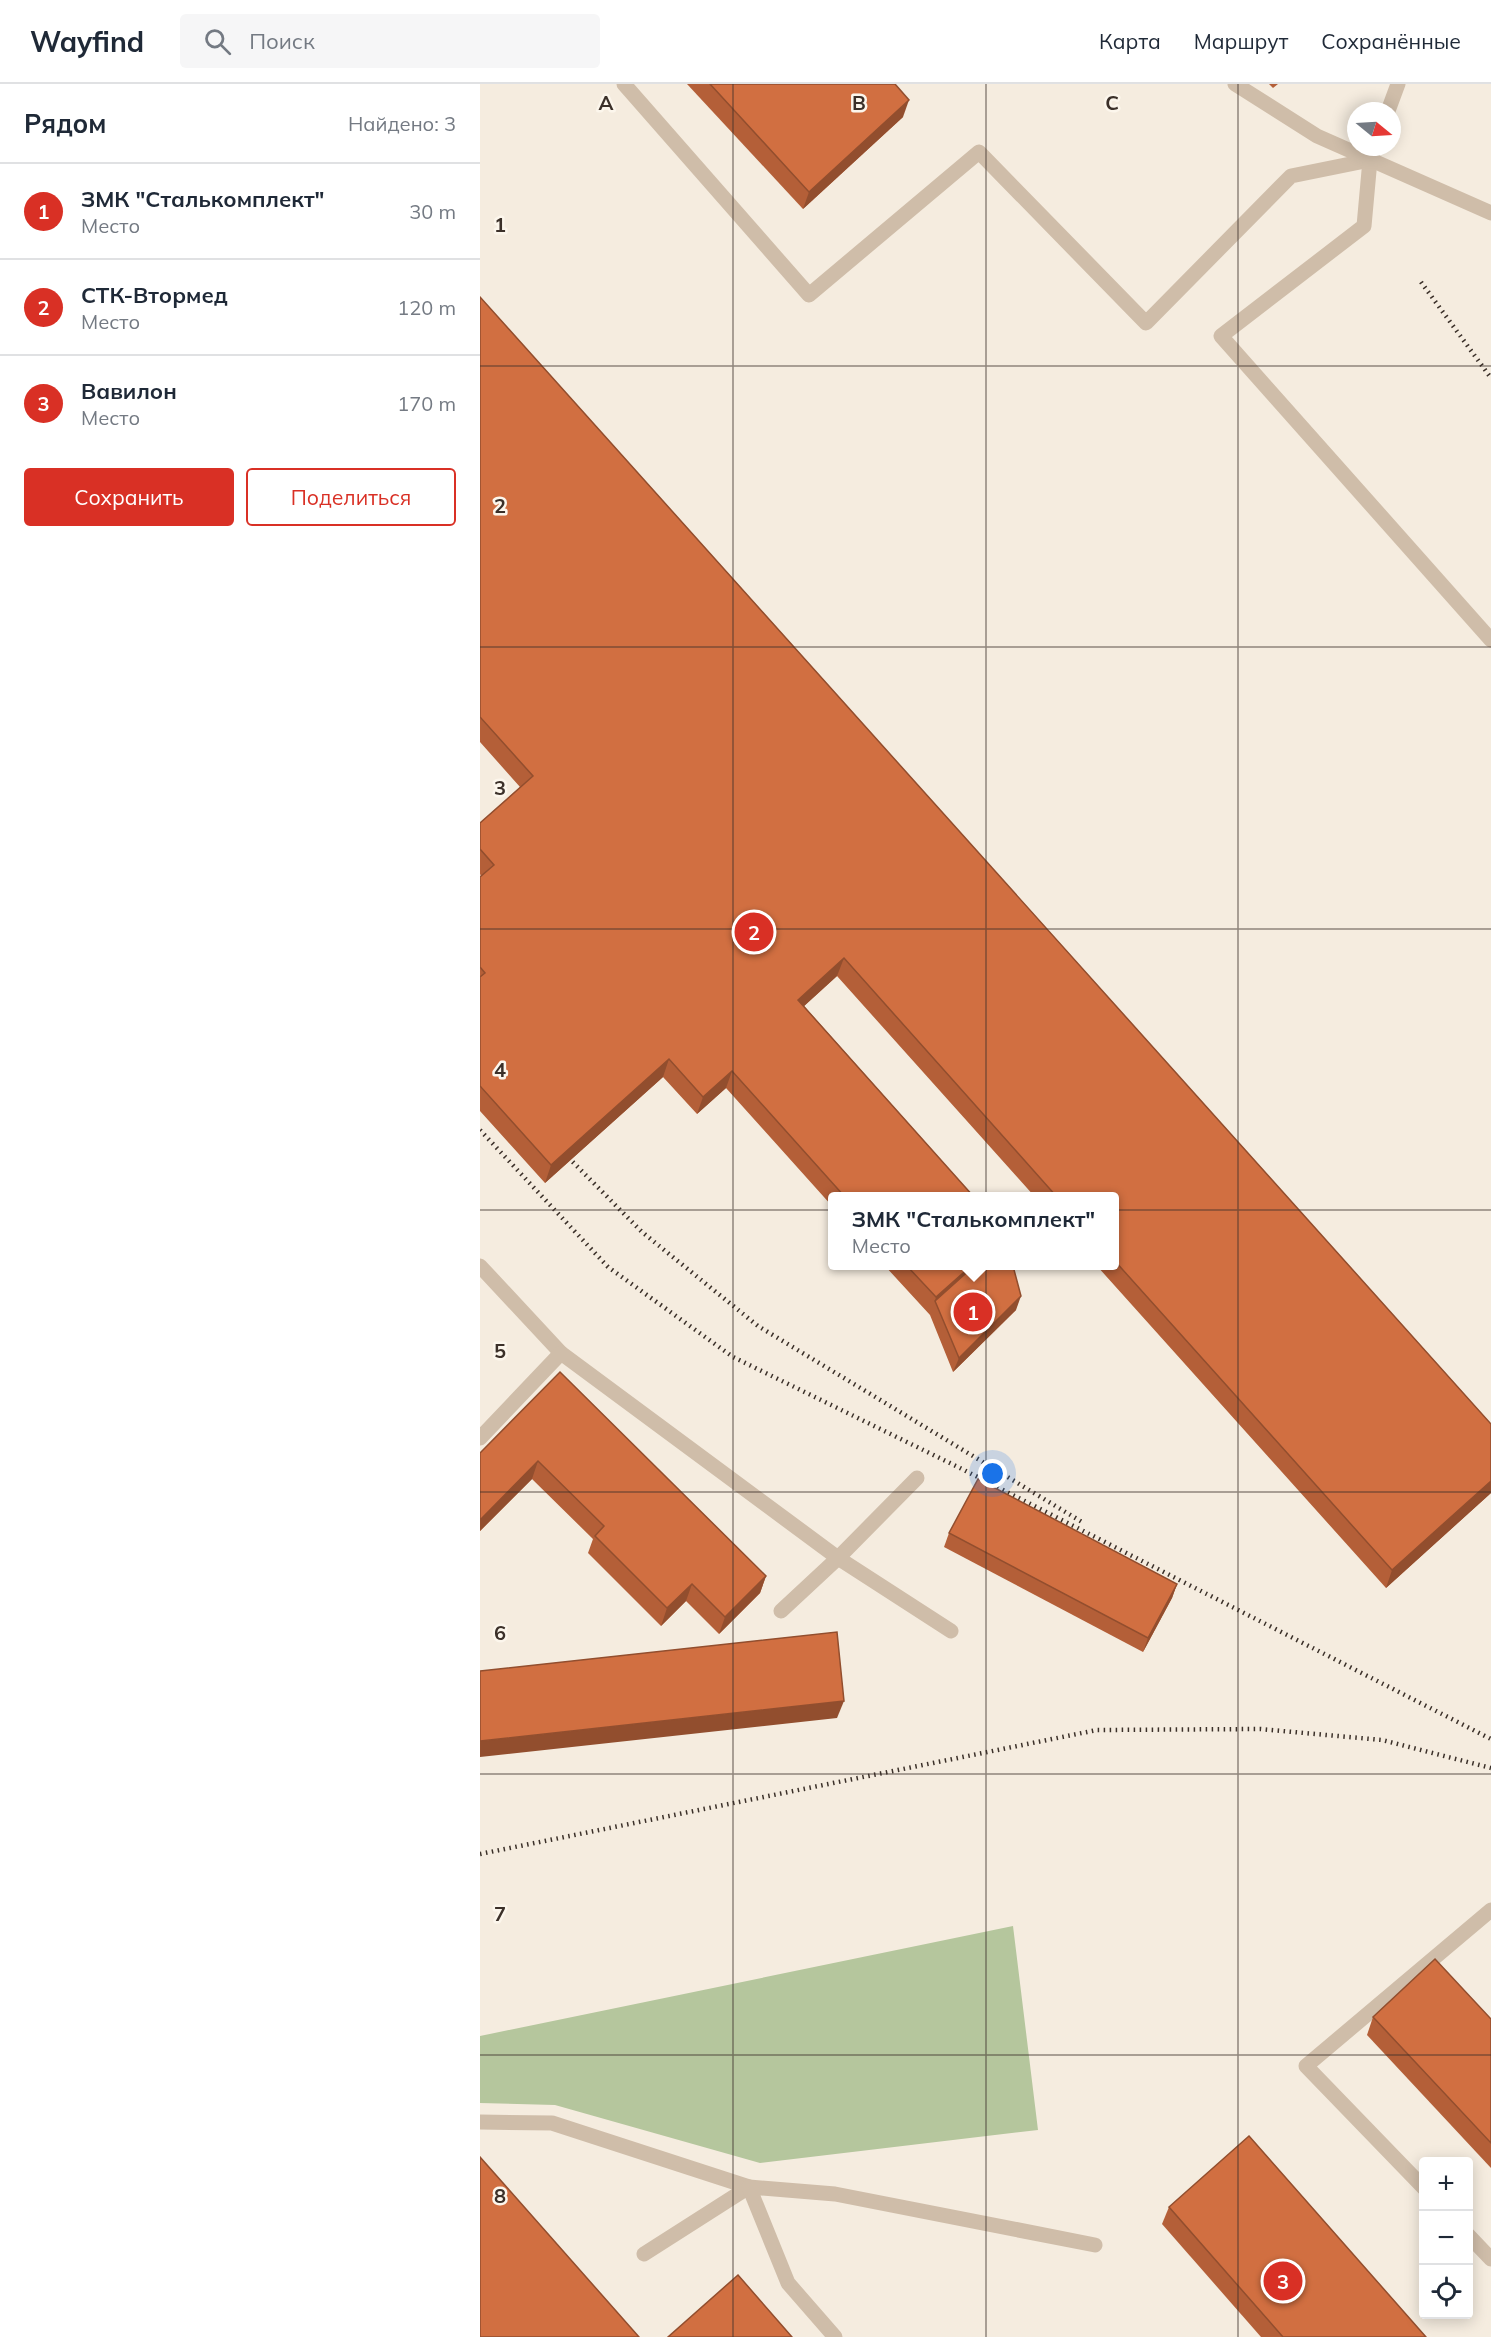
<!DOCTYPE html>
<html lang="ru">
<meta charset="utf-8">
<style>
:root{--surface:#fff;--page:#f6f6f7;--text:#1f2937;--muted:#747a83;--line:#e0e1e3;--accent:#d93025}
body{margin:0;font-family:Mulish,sans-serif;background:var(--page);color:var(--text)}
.controls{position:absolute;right:18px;bottom:18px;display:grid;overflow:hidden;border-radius:6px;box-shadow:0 3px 15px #0003}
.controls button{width:54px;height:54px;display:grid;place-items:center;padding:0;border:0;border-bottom:2px solid var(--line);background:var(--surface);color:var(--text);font:30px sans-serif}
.compass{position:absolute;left:867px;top:18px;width:54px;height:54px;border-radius:50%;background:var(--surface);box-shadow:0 3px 15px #0003;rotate:108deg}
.you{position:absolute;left:513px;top:1390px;width:21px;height:21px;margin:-15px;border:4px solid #fff;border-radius:50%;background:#1a73e8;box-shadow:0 0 0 9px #1a73e833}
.badge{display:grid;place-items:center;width:39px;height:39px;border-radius:50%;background:var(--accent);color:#fff;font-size:20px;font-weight:700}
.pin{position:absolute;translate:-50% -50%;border:3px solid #fff;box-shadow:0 2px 6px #0006}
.popup{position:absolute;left:348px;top:1108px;width:291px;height:78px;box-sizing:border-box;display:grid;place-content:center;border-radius:6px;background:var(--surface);filter:drop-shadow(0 2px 4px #0005);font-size:20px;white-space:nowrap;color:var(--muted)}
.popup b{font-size:22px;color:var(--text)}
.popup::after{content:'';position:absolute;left:50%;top:100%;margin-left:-12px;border:12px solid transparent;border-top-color:var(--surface)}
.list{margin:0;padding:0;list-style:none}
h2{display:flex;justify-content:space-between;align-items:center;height:78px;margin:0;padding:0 24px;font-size:26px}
h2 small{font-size:20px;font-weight:400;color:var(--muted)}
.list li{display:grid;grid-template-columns:39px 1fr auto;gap:18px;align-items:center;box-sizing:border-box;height:96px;padding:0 24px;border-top:2px solid var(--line)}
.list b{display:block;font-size:22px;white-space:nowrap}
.list p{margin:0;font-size:20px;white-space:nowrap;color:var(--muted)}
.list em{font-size:20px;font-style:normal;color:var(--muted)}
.actions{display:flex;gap:12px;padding:18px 24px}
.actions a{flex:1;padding:14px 0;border:2px solid var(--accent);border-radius:6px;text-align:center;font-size:21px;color:var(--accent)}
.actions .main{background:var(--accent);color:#fff}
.icon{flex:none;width:33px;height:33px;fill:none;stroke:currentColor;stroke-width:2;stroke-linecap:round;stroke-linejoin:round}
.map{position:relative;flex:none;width:1011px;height:2253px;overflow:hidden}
header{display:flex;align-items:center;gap:36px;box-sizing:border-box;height:84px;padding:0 30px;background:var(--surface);border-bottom:2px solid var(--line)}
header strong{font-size:28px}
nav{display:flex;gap:33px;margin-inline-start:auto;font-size:21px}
.search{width:420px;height:54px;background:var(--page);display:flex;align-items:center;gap:15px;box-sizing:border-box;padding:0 21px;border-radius:6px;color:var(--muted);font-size:22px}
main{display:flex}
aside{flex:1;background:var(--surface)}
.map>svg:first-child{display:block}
.green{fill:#b5c69d}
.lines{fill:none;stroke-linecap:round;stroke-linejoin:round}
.lane{stroke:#cfbda9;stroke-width:15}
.rail{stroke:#3b3029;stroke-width:4.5;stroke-dasharray:1.5 4.5;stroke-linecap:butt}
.wall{fill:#b45f38}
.shaded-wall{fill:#924e2e}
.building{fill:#d16f41;stroke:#924e2e;stroke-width:1.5}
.grid{fill:none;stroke:#3b3029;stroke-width:1.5;stroke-opacity:0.55}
.grid-label{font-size:20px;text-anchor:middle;font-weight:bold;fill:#3b3029;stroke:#fcf6ec;stroke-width:5;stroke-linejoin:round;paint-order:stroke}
</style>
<header>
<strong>Wayfind</strong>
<div class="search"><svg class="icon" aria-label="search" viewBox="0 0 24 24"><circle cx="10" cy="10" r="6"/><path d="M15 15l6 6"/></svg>Поиск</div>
<nav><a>Карта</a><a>Маршрут</a><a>Сохранённые</a></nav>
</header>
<main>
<aside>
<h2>Рядом<small>Найдено: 3</small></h2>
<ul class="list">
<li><span class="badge">1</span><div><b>ЗМК &quot;Сталькомплект&quot;</b><p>Место</p></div><em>30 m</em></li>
<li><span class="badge">2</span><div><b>СТК-Втормед</b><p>Место</p></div><em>120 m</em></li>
<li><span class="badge">3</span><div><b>Вавилон</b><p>Место</p></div><em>170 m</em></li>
</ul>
<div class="actions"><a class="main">Сохранить</a><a>Поделиться</a></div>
</aside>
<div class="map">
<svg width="1011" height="2253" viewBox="0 0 1011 2253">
<rect width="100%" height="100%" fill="#f5ecdf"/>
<path class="green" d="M533,1842l25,204 -278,33 -205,-58 -75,-2v-67z"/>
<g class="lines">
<g class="lane">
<path d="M144,0l185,211 170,-143 167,171 145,-147 79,-16"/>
<path d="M755,0l82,52 174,77"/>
<path d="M908,27l10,-27"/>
<path d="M895,63l-5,13 -6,66 -143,110 270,304"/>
<path d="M0,1182l81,87"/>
<path d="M0,1354l81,-85 277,205 113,73"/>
<path d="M301,1527l57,-53 79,-80"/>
<path d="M0,2038l72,1 197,64 -105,67"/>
<path d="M944,2104l-118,-122 185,-156"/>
<path d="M988,2151l23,24"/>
<path d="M355,2253l-47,-54 -39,-96 86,7 260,51"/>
</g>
<g class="rail">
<path d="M941,198l70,96"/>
<path d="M0,1046l128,137 125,90 223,109 535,273"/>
<path d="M80,1065l82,83 116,94 324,196"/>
<path d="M0,1770l617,-124 163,-1 122,11 109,28"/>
</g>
</g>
<g class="wall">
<path d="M207,0h208l8,33 -100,92z"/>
<path d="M789,0h9l-5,4z"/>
<path d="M0,213l1011,1127v69l-105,95 -289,-322h17v-69h-79l-198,-221 -33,30 170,191h-142v9l-106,-118 -29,26 -34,-37 -118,106 -65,-72v-234l1,-1 -1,-2v-51l40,-36 -40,-45z"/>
<path d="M405,1182h128l3,44 -63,62 -23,-57z"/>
<path d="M80,1288l206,204 -6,17 -41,41 -33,-33 -25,25 -73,-73 5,-14 -61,-60 -52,52v-78z"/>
<path d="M469,1449l228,51 -5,14 -29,54 -199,-105z"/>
<path d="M893,1933l118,2v149l-124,-133z"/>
<path d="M689,2123l257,130h-165l-99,-113z"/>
</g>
<g class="shaded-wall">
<path d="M429,16l-6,17 -100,92 6,-17z"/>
<path d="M364,874l-7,18 -46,42 7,-18z"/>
<path d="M189,975l-6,18 -118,106 6,-18z"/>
<path d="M252,987l-6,17 -29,26 6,-17z"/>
<path d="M491,1182h13l-49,35 1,-4z"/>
<path d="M541,1212l-5,14 -63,62 6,-14z"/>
<path d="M58,1377l-6,18 -52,52v-11z"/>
<path d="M1011,1397v12l-105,95 6,-18z"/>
<path d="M286,1492l-6,17 -41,41 6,-17z"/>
<path d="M212,1500l-6,17 -25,25 6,-18z"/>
<path d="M697,1500l-5,14 -29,54 5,-14z"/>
<path d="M364,1617l-7,17 -357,39v-16z"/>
</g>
<g class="building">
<path d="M230,0h185l14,16 -100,92z"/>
<path d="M0,213l1011,1127v57l-99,89 -278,-310v-63h-57l-213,-239 -46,42 176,197h-129l-113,-126 -29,26 -34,-38 -118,106 -71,-79v-109l5,-4 -5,-6v-90l14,-12 -14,-16v-26l53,-47 -53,-59z"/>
<path d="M427,1182h64l-35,31z"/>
<path d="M494,1182h39l8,30 -62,62 -24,-57z"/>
<path d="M80,1288l206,204 -41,41 -33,-33 -25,24 -72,-72 9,-10 -66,-65 -58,59v-67z"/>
<path d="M498,1395l199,105 -29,54 -199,-105z"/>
<path d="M357,1548l7,69 -364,40v-70z"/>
<path d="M955,1875l56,60v124l-118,-126z"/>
<path d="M769,2052l177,201h-143l-114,-130z"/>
<path d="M0,2073l159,180h-159z"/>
<path d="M258,2191l54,62h-124z"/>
</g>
<path class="grid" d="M253,0v2253M506,0v2253M758,0v2253M0,282h1011M0,563h1011M0,845h1011M0,1126h1011M0,1408h1011M0,1690h1011M0,1971h1011"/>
<g class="grid-label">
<text x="126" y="26">A</text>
<text x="379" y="26">B</text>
<text x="632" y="26">C</text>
<text x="20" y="148">1</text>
<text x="20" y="429">2</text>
<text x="20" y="711">3</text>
<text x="20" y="993">4</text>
<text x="20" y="1274">5</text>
<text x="20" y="1556">6</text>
<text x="20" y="1837">7</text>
<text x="20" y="2119">8</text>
</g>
</svg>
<div class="controls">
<button>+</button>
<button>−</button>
<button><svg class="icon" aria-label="locate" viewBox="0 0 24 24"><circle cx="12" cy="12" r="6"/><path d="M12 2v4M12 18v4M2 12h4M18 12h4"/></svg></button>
</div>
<svg class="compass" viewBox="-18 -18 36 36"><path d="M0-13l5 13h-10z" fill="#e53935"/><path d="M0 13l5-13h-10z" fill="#747a83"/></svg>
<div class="you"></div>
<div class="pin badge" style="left:493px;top:1228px">1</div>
<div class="popup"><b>ЗМК &quot;Сталькомплект&quot;</b>Место</div>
<div class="pin badge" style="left:274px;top:848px">2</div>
<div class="pin badge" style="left:803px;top:2197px">3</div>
</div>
</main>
